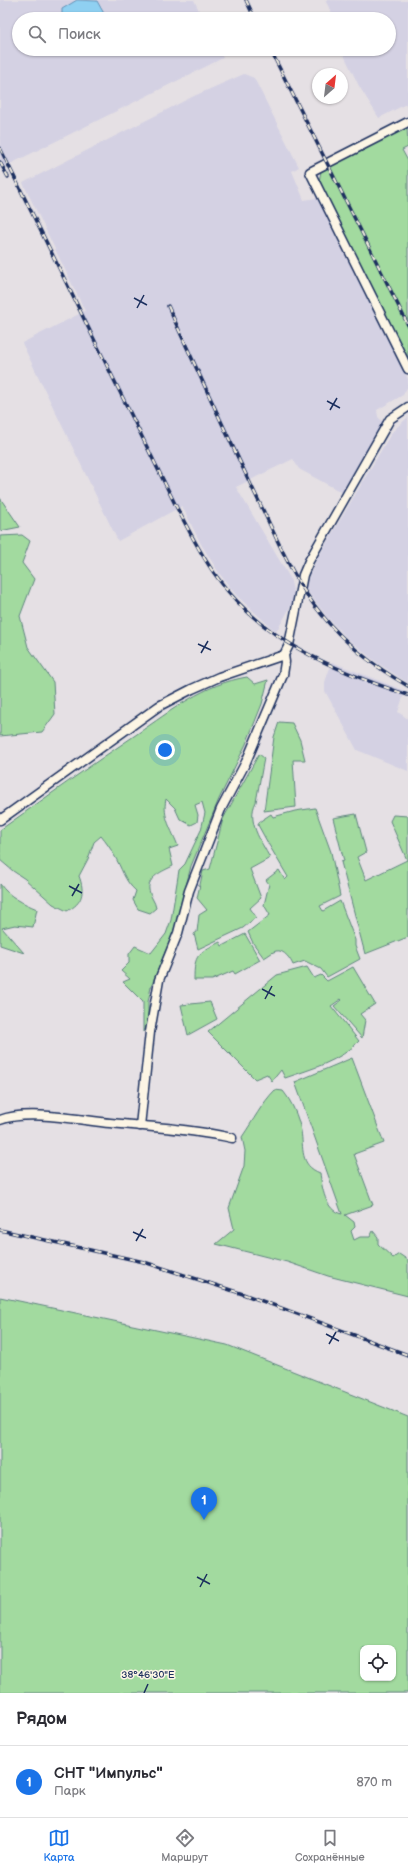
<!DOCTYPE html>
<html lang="ru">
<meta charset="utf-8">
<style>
:root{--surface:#fff;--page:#f2f2f3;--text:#2b2b33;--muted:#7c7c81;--line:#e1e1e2;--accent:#1a73e8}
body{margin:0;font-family:"Balsamiq Sans",sans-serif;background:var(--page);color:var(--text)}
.controls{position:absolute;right:12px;bottom:12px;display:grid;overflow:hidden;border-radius:8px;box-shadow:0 1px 3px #0004}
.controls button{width:36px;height:36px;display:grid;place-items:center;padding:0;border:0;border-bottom:1px solid var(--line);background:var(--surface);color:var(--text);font:20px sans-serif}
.compass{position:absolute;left:312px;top:68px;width:36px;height:36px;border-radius:50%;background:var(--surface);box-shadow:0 1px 3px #0004;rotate:28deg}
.you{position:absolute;left:165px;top:750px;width:14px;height:14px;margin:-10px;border:3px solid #fff;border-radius:50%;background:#1a73e8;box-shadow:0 0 0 6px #1a73e833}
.badge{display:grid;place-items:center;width:26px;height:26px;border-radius:50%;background:var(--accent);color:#fff;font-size:13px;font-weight:700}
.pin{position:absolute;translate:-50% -33px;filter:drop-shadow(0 1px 2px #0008)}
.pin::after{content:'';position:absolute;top:21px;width:14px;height:12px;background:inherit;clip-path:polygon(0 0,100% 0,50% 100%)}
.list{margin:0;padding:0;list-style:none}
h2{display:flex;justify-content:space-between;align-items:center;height:52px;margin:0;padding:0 16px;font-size:17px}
h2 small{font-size:13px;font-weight:400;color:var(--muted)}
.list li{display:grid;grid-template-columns:26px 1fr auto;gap:12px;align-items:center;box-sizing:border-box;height:72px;padding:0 16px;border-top:1px solid var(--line)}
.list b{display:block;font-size:15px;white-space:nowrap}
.list p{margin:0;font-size:13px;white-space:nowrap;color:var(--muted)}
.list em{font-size:13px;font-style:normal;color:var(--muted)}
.icon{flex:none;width:22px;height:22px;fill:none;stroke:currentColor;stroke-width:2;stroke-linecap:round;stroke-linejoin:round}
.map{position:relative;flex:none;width:408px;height:1693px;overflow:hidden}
.search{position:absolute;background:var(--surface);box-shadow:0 1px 3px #0004;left:12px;right:12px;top:12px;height:44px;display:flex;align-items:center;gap:10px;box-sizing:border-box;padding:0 14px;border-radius:22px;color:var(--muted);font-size:15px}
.sheet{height:124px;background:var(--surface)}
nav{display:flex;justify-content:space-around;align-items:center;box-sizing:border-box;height:56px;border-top:1px solid var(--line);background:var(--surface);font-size:11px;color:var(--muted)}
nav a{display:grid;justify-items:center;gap:2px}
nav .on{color:var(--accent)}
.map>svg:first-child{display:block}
.built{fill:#d4d1e3}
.green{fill:#a2da9f;stroke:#5e847e;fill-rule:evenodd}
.water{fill:#8fd0f1;stroke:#6190b6}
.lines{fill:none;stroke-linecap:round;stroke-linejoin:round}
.minor-casing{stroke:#1b2f5e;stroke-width:11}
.minor{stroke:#fcf5e5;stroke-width:8}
.rail-casing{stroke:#1b2f5e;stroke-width:3.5}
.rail{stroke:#fcf5e5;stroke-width:2;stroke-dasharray:6;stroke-linecap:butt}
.ticks{fill:none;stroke:#1b2f5e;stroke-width:1.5}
.ticks-label{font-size:10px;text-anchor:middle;fill:#1b2f5e;stroke:#fcf5e5;stroke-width:3;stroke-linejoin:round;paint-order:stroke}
</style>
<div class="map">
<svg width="408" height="1693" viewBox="0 0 408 1693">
<rect width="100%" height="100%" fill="#e5e0e4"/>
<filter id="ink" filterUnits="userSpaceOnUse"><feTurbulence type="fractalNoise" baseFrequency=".025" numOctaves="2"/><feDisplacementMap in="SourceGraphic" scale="8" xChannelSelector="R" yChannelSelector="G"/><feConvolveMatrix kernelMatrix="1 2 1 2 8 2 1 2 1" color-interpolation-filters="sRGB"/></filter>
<g filter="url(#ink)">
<g class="built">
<path d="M0,0h194l9,19h-184v30h199l5,9 -223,111z"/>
<path d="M325,0l83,1v102l-29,15 -20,-32 -18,-37h48v-30h-54z"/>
<path d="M244,74l10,4 45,89 -7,4 12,29 13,-2 91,181v7l-5,9 -26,15 1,7 5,5 -40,71 -44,-24 -6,-10 -57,28 54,91 5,21 -19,33 -40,-37 -17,-22 -18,-29 -19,-38 -64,35 -96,-198 63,-32 -62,-128 171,-87z"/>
<path d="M408,417v266l-32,-21 -28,-23 -21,-22 -22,-29 3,-10 8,-17 76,-129z"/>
<path d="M332,662l73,29 -7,21 10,7v52l-51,-21 -32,-59v-9z"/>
</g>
<g class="green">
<path d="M407,126l1,21 -6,3 6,11v200l-89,-179 2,-11 5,-4z"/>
<path d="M0,498l20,29 -20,4z"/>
<path d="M22,535l8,6 -8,22 12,16 -14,37 8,31 25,35 2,32 -13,18 -42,4v-200z"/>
<path d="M247,677l8,7 13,-4 -6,24 -16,40 -27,55 -28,67 -15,59 -25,62 -3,15v23l-5,7v-30l-20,-20 7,-3 -9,-8 8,-8v-9l6,-8 16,7 15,-19 5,-14 8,-50 6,-6 16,-34 4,-17 -3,-11 -7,3 3,10 -1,7 -6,3 -11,-6 -5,-11 -9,-9c-4,18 6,31 12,47l-9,3 4,17c-10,5 -26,11 -24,24 1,7 6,11 7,18l-6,5 -12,-4 -5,-9 3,-9c-12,-10 -14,-23 -22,-36 -3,-6 -8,-13 -13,-19l-7,6 -6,17 -9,17c6,16 4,27 -12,35l-14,-7 -28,-25 -12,-8 -13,-11v-30c45,-32 91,-65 137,-96 35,-24 67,-50 110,-57z"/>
<path d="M279,722l13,1 8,17 5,20h-12l3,47 -32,4 10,-74z"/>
<path d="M259,754l5,4 -8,44c-10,19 5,39 14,56l-20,11 11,29 -11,10 6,9 -13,11 -45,21 -4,-15 3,-2 2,-17 8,-5 -10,-12 6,-27 7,-2 13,-50z"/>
<path d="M315,808l16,44 9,44 -20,10 3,5 17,-10 15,39v6l5,13 -33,18 -6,-8 -16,-8 -12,4c-2,-5 -9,-16 -17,-14 -4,1 -8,5 -12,7l-11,-15 -5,-11 22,-17 -6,-10 5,-21 -3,-4 13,-10 6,10 3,-3 -19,-32 -11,-20 1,-3 12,-8 2,3 22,-6z"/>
<path d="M356,814l10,38 -9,5 9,23 41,-20 -17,-39 3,-6 15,1v121l-43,17 -24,-92 3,-1 -11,-43z"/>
<path d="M0,884c9,13 23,19 37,25l-4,18 -18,-2 -13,3 22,25 -24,-8z"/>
<path d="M245,934l15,26 -25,14 -2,-3 -21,9h-18c0,-26 4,-27 26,-38l2,4z"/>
<path d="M307,967l7,11 7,-3 6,6 26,-14 22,37 -15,10 5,6 -3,18 -28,-32 8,-6 -1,-1 -10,7 28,35c-18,20 -48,28 -74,37l-4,-8 -9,11 -5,-7 -12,5 -47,-47 69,-57z"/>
<path d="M210,1002l7,17 -29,16 -7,-30z"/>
<path d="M352,1058l32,85 -30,11 19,51 -28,10 9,7 1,5 -4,4 3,9 6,-3h10l3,-6 5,6v7l15,14 6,-4 9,6v36l-80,-20 -41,-14 -71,-18 18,-15 -5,-21 15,-42 1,-15 -3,-14c11,-16 20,-34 33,-47l8,1c9,11 15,25 18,40 3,17 -2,34 19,42 2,14 5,38 22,41l-47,-132z"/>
<path d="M0,1297l227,48 181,72v276h-408zM363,1648h30v30h-30z"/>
</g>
<path class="water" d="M77,0l20,1 10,18h-43l-2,-5v-5z"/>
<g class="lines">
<g class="minor-casing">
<g id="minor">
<path d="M408,122l-98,50 98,197"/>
<path d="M0,820l159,-114 33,-17 27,-12 65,-22 5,-10 14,-70 6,-14 81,-142 18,-12"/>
<path d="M0,1120c28,-11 79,0 110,3 40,4 82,6 122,15"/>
<path d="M140,1126l10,-94 9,-52 19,-47 11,-42 32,-82 25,-47 37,-87 2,-13 -1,-7"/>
</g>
</g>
<use href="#minor" class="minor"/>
<g class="rail-casing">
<g id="rail">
<path d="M246,0l9,19"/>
<path d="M270,49l138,276"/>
<path d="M0,148l177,360c13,24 24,48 40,69 45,64 119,94 191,118"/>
<path d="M0,162l8,15"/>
<path d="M168,306c31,68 62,136 95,204 17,36 33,74 59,105 24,30 53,52 86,71"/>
<path d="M0,1230l144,32 99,32 165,61"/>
</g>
</g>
<use href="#rail" class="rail"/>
</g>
</g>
<path class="ticks" d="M134,298l13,7M137,308l7,-13M327,401l13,7M330,410l7,-12M198,644l13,6M201,653l7,-12M69,886l13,7M72,896l7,-12M262,989l13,7M265,999l7,-13M133,1232l13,6M136,1241l7,-12M326,1334l13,7M329,1344l7,-12M197,1577l13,7M200,1587l7,-13M144,1693l4,-9"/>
<g class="ticks-label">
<text x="148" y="1678">38°46'30"E</text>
</g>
</svg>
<div class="controls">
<button><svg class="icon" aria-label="locate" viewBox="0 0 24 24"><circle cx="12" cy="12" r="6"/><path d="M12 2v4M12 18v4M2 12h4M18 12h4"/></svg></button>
</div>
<svg class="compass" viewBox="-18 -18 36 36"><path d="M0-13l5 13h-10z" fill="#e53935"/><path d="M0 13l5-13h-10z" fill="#7c7c81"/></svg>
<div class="you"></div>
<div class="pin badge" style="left:204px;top:1520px">1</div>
<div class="search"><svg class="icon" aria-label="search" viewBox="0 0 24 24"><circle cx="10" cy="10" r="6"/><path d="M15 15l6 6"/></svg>Поиск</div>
</div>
<section class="sheet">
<h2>Рядом<small></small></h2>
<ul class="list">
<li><span class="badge">1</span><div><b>СНТ &quot;Импульс&quot;</b><p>Парк</p></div><em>870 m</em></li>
</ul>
</section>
<nav>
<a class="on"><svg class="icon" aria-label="map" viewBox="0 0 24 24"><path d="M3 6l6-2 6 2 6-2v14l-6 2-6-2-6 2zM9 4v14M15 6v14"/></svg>Карта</a>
<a><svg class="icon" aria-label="directions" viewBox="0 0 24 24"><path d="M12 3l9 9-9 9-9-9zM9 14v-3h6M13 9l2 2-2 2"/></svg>Маршрут</a>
<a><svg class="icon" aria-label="saved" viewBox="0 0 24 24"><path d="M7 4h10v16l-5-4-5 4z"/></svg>Сохранённые</a>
</nav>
